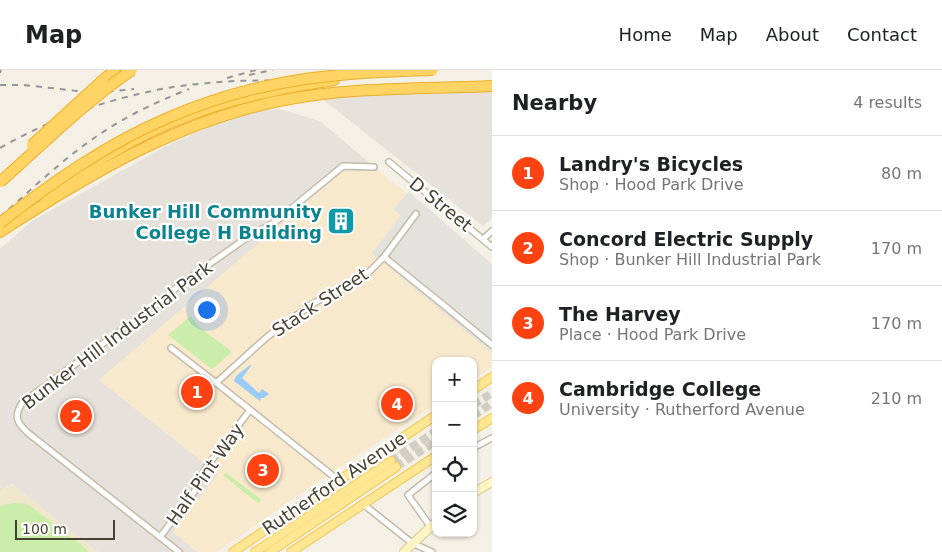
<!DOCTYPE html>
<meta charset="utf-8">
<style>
:root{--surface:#fff;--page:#f2f2f2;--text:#202124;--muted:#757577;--line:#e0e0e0;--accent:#ff4211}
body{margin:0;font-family:"DejaVu Sans",sans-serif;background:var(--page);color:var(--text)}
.controls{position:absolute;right:15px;bottom:15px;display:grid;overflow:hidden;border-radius:10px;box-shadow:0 1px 4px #0004}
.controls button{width:45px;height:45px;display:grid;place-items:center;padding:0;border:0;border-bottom:1px solid var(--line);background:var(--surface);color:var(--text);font:25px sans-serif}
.scale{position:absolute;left:15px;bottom:12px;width:100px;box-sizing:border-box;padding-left:5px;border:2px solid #474134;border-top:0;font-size:14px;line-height:18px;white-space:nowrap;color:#474134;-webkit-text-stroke:4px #fff;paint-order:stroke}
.you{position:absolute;left:206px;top:239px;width:18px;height:18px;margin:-12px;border:4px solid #fff;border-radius:50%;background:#1a73e8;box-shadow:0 0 0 8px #1a73e833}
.badge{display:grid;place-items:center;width:32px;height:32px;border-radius:50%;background:var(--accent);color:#fff;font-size:16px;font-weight:700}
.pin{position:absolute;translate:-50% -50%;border:2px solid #fff;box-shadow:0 1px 5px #0006}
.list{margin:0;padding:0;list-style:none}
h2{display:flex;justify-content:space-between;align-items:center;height:65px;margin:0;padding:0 20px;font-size:21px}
h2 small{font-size:16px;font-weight:400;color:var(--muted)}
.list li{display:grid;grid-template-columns:32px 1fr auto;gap:15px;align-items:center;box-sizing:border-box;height:75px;padding:0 20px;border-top:1px solid var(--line)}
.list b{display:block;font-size:19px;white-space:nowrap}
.list p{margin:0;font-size:16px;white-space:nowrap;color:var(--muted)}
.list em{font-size:16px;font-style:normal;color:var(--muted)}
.icon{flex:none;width:28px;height:28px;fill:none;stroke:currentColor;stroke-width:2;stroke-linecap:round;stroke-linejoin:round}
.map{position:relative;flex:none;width:492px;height:482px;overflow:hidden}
header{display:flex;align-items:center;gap:30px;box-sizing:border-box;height:70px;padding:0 25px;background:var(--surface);border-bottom:1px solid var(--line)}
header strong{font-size:24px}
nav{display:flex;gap:28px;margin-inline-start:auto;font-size:18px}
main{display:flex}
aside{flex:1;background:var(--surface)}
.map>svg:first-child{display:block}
.commercial{fill:#f8e9cd}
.industrial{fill:#e6e1da}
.education{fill:#efe7cd}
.green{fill:#caeda9}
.parking{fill:#e4e2dd}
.water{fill:#9bccf7}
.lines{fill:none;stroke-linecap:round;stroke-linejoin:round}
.primary-tunnel{stroke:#d1cdc2;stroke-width:8;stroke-dasharray:8 4;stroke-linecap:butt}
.minor-casing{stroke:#c3bca9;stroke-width:8}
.secondary-casing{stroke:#d8c990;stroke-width:10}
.primary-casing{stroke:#efca58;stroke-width:10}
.motorway-casing{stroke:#ecaf27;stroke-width:12}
.minor{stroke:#fff;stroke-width:5}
.secondary{stroke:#fff4c4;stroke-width:8}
.primary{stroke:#ffe693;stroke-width:8}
.motorway{stroke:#ffd465;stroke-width:10}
.rail{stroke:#959595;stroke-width:2;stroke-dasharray:6 6;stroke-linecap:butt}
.motorway-bridge-casing{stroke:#ecaf27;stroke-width:12;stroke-linecap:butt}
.motorway-bridge{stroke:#ffd465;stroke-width:10}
.labels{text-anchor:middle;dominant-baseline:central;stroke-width:4.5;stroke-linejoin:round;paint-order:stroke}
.street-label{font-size:18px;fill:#474134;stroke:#fff}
.culture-label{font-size:18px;font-weight:bold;fill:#0d838f;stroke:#fff;text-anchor:end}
</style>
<header>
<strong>Map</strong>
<nav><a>Home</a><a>Map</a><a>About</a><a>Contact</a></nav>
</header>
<main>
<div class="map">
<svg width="492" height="482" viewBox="0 0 492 482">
<rect width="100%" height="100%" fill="#f4f0e5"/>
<path class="commercial" d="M372,95l120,99v103l-19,13v-19h-37v43l-117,77 -102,71h-20l-24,-20 45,-58 -119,-94 189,-162 55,-46 23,-1z"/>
<g class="industrial">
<path d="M492,19v129l-9,8 -162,-128z"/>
<path d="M279,39l41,12 52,44 -6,6 -23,1 -55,46 -189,162 119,94 -45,58 24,20h-99l-86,-68 -12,7v-242l32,-28 138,-77 65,-28 24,-5z"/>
</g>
<path class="education" d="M12,414l86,68h-98v-61z"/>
<g class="green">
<path d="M191,246l9,12 30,22 1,3 -19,16 -44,-34z"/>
<path d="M226,403l36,27 -4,3 -35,-28z"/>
<path d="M13,433h9l7,2 55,42 4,5h-88v-46z"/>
</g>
<path class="parking" d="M409,122l83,72v89l-120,-100 29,-37 -8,-7z"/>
<path class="water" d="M250,295l1,1 -9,12 17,15 3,-4 7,5 -5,4h-3l-1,3 -26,-20 2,-5z"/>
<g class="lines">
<g class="primary-tunnel">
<path d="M473,335l19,-12"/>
<path d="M473,346l19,-13"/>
<path d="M391,391l45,-30"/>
<path d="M396,397l40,-26"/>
</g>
<g class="minor-casing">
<g id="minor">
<path d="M389,92l103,85"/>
<path d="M483,169l9,-8"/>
<path d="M384,187l57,46 51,42"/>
<path d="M171,278l53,41 114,91"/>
<path d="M216,313l51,-46 45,-33 50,-25 22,-22 32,-43"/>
<path d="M473,378l19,-10"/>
<path d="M363,434l49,39 20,9"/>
<path d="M430,456l-22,-31 28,-22"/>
<path d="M160,467l34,-45 11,-23 45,-59"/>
<path d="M179,482l-151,-119c-12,-11 -14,-17 -6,-30l131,-96 28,-23 64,-45 30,-17 68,-56 31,1"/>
</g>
</g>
<g class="secondary-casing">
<g id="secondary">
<path d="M473,423l19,-11"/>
<path d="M404,482l32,-30"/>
</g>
</g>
<g class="primary-casing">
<g id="primary">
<path d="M473,320l19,-13"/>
<path d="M473,360l19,-12"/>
<path d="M233,482l203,-137"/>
<path d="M255,482l136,-91"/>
<path d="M270,482l126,-85"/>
<path d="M291,482l145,-96"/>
</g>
</g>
<g class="motorway-casing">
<g id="motorway">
<path d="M103,10l12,-10"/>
<path d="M45,126c45,-31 91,-61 142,-80 48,-19 97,-28 147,-36"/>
<path d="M0,162c91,-59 186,-116 295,-134 65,-11 132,-9 197,-12"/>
</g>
</g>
<use href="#minor" class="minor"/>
<use href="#secondary" class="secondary"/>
<use href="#primary" class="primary"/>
<use href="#motorway" class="motorway"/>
<g class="rail">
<path d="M0,3l1,-3"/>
<path d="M249,5l24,-5"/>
<path d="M227,8l29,-8"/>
<path d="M0,15h24l71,8 39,-4"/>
<path d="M0,78c47,-27 99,-46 152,-57 22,-5 45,-7 68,-9 22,-2 45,-1 68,-2 29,-2 58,-5 87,-10"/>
<path d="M0,147c33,-29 66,-61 103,-85 27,-18 56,-31 86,-43"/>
</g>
<g class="motorway-bridge-casing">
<g id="motorway-bridge">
<path d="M32,75l71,-65"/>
<path d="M0,112c43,-38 85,-80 132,-112"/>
<path d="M0,153c51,-40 104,-77 163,-103 45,-20 94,-34 142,-41 43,-6 85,-8 128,-9"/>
</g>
</g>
<use href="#motorway-bridge" class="motorway-bridge"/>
</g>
<defs>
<g id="building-square" transform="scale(1.4375)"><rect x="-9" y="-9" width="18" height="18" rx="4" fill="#0f9aa8" stroke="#fff"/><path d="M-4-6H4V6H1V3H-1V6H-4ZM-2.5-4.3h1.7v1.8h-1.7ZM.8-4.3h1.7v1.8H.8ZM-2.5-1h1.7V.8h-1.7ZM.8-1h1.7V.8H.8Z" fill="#fff"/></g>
</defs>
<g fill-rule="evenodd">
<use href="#building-square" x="341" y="151"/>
</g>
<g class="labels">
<g class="street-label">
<text transform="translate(441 134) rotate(39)">D Street</text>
<text transform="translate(320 232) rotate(-33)">Stack Street</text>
<text transform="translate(117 265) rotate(-37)">Bunker Hill Industrial Park</text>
<text transform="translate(205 404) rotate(-55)">Half Pint Way</text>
<text transform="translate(334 413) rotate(-34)">Rutherford Avenue</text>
</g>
<g class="culture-label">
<text x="322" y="141">Bunker Hill Community<tspan x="322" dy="21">College H Building</tspan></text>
</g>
</g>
</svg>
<div class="controls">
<button>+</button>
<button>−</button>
<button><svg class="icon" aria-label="locate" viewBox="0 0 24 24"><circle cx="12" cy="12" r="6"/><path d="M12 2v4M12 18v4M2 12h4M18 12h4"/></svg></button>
<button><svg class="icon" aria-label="layers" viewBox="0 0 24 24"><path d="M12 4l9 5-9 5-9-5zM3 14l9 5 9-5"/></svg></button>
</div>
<div class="scale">100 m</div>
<div class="you"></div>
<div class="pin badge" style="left:197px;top:322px">1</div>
<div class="pin badge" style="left:76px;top:346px">2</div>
<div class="pin badge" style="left:263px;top:400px">3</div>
<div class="pin badge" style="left:397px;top:334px">4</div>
</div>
<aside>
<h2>Nearby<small>4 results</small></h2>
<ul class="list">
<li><span class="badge">1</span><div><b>Landry's Bicycles</b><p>Shop · Hood Park Drive</p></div><em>80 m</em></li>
<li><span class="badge">2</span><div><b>Concord Electric Supply</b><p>Shop · Bunker Hill Industrial Park</p></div><em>170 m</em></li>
<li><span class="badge">3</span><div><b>The Harvey</b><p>Place · Hood Park Drive</p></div><em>170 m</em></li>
<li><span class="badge">4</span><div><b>Cambridge College</b><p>University · Rutherford Avenue</p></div><em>210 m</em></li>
</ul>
</aside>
</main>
